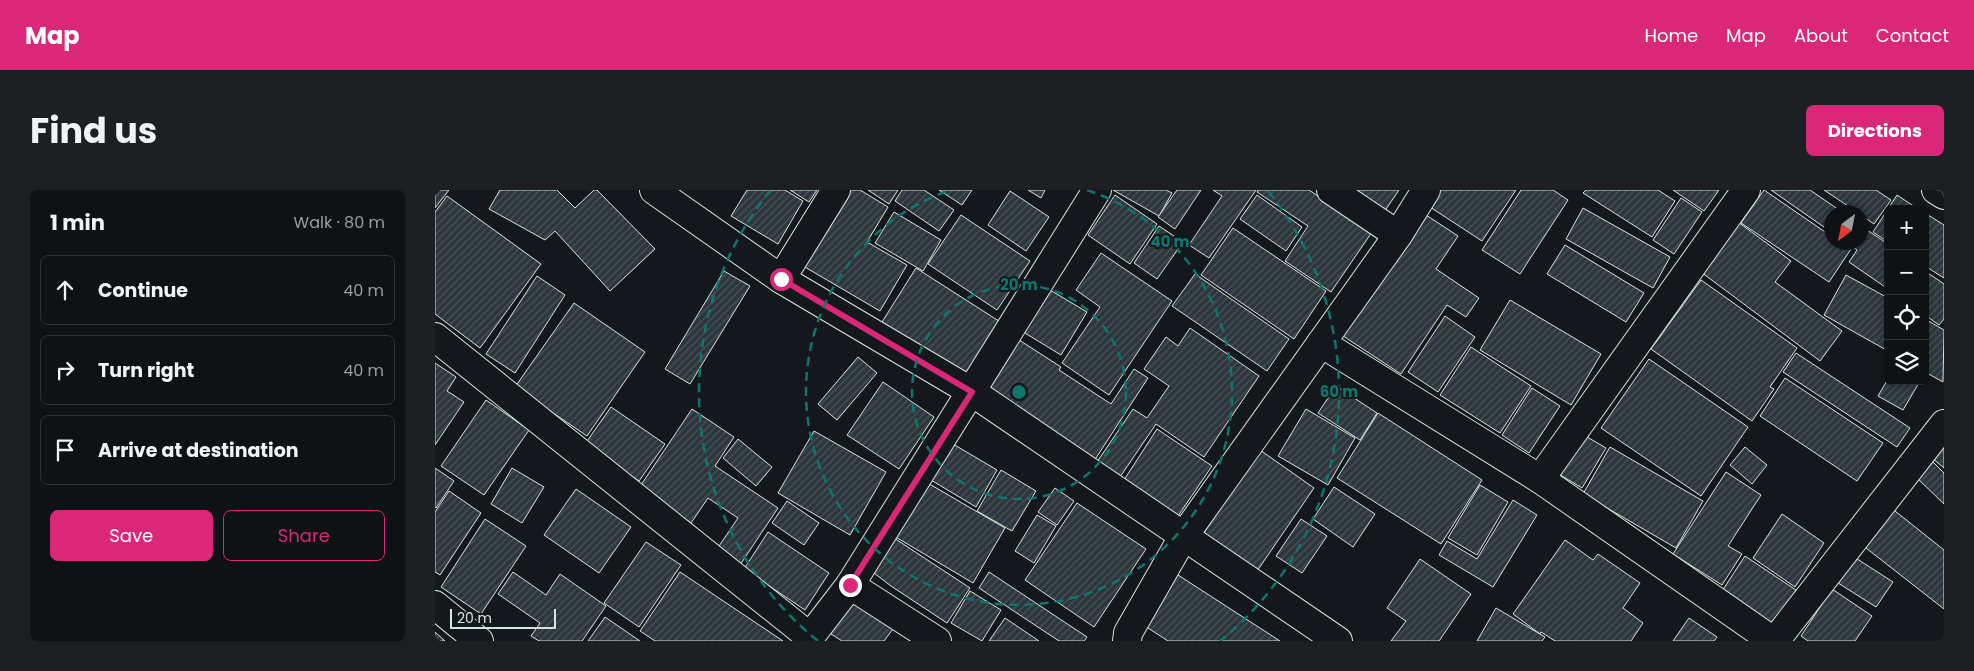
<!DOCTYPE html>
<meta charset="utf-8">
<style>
:root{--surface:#0f1215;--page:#1d2022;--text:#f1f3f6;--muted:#9b9ea0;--line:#2f3234;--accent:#db2777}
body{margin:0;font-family:Poppins,sans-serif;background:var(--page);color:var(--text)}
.controls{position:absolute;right:15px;top:15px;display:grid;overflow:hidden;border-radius:8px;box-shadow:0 2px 8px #0003}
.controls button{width:45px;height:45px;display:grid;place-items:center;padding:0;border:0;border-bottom:1px solid var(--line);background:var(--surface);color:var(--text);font:25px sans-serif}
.compass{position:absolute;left:1389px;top:15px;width:45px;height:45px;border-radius:50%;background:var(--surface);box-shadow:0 2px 8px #0003;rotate:212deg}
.scale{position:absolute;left:15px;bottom:12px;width:106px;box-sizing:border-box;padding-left:5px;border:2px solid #d8e6dc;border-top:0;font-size:14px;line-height:18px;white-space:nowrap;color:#d8e6dc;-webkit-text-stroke:4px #14181c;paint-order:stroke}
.stop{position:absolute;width:15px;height:15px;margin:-11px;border:4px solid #db2777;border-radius:50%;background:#fff}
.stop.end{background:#db2777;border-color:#fff;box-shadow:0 1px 5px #0008}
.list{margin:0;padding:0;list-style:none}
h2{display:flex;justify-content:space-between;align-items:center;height:65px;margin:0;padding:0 20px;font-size:21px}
h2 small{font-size:16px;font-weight:400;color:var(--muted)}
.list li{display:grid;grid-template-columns:32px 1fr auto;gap:15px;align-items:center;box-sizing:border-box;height:70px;margin:0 10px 10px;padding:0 10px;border:1px solid var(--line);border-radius:8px}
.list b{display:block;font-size:19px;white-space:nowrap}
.list em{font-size:16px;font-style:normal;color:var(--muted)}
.actions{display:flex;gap:10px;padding:15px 20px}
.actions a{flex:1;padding:11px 0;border:1px solid var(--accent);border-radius:8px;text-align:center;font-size:18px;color:var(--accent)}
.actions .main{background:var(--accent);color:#fff}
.icon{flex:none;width:28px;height:28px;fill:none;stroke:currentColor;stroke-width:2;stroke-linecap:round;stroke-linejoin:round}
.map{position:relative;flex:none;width:1509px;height:451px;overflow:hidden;border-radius:8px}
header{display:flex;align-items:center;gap:30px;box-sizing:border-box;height:70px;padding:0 25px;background:var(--accent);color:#fff}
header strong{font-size:24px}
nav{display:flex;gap:28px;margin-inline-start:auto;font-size:18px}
.intro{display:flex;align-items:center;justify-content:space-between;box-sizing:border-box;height:120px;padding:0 30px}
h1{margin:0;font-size:35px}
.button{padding:12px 22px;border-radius:8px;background:var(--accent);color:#fff;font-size:18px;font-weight:700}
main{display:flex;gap:30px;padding:0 30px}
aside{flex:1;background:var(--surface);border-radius:8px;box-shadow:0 2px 8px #0003}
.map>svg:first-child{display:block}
.building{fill:url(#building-hatch);stroke:#d8e6dc}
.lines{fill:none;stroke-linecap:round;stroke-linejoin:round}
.minor-casing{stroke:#d8e6dc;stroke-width:30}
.minor{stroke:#14181c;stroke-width:28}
.route{stroke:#db2777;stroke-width:6}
.ring{fill:none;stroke:#0f766e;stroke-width:2.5;stroke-dasharray:9 6}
.centre{fill:#0f766e;stroke:#14181c;stroke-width:2.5}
.ring-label{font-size:15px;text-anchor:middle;font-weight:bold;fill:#0f766e;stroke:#14181c;stroke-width:4;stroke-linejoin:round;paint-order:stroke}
</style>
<header>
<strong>Map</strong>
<nav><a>Home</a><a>Map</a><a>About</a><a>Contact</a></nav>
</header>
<div class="intro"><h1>Find us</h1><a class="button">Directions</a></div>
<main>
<aside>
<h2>1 min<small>Walk · 80 m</small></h2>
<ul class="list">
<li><svg class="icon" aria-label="ahead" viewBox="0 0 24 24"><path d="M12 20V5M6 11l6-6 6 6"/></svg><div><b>Continue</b></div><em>40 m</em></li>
<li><svg class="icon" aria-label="right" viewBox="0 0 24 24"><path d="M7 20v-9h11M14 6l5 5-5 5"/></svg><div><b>Turn right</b></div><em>40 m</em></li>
<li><svg class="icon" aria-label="arrive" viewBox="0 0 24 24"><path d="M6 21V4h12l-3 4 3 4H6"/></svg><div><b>Arrive at destination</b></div></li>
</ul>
<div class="actions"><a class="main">Save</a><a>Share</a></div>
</aside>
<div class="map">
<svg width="1509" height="451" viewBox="0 0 1509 451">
<defs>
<pattern id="building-hatch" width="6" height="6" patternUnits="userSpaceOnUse" patternTransform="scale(1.25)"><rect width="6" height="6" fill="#2c363c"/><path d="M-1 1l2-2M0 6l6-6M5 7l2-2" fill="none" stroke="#4a5358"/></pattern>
</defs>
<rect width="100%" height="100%" fill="#14181c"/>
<g class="building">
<path d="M0,0h14l-14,18z"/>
<path d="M65,0h57l18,18 19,-18h3l58,59 -45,42 -55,-60 -10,9 -56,-31z"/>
<path d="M312,0h38l18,11 -25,43 -47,-28z"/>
<path d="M355,0h27l-8,12z"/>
<path d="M404,0h21l28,17 -21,35 40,23 -27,46 -82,-48z"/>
<path d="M433,0h30l-9,14z"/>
<path d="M467,0h22l30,20 -15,21 -44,-30z"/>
<path d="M504,0h33l-10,15z"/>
<path d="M593,0h17l-4,8z"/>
<path d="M678,0h53l6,3 -13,23z"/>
<path d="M742,0h24l-26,39 -17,-12z"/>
<path d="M778,0h43l-47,68 -20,-13 33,-49z"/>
<path d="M823,0h51l63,42 -41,60 -46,-31 23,-35 -51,-34z"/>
<path d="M910,0h54l-17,25z"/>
<path d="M1002,0h79l-34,51 -55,-36z"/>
<path d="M1086,0h32l15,10 -48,74 -38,-24z"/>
<path d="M1151,0h72l17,11 -23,36 -69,-44z"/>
<path d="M1238,0h46l-15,21z"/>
<path d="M1329,0l67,46v6h10l10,7 -22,33 -88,-59z"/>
<path d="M1336,0h39l32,22h-11v20z"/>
<path d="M1389,0h52l15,10 -17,24 -13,-9v-3h-4z"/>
<path d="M575,1l39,26 -23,34 -38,-26z"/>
<path d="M680,5l42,29 -27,40 -42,-29z"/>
<path d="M822,5l45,32 -16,24 -46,-32z"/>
<path d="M1462,5l21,14h-30v33l-15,-10z"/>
<path d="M12,6l94,68 -61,84 -45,-34v-102z"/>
<path d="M1246,8l21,14 -28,42 -21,-14z"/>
<path d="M1148,18l87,49 -17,31 -87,-49z"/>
<path d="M985,21l38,25 -22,33 43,29 -13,19 -19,-12 -46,69 -61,-40z"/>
<path d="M459,22l47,28 -18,31 -48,-28z"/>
<path d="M1490,23l19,12v53l-19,-12z"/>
<path d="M526,25l69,46 -33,49 -69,-46z"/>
<path d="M1303,32l53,39 -16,21 67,49 -22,30 -119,-89z"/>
<path d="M724,36l24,16 -26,37 -23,-16z"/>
<path d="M1426,36l27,18v45l-39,-27 8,-12 -11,-8h15z"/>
<path d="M798,38l93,63 -32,48 -93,-64z"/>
<path d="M1130,55l79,48 -18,29 -79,-48z"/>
<path d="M666,63l71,48 -63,94 -47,-32 38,-56 -24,-17z"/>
<path d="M481,78l89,57 -35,54 -88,-57z"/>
<path d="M289,81l26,15 -60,98 -25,-15z"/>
<path d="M1490,81l19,13v35l-5,6 -14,-10z"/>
<path d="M760,84l94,65 -22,32 -95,-65z"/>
<path d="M1411,85l42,23v53l-64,-36z"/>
<path d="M102,86l28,19 -50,78 -29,-19z"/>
<path d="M1266,90l96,68 -27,39 4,2 -22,32 -101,-72z"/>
<path d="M610,97l42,25 -26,43 -41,-25z"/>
<path d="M1075,110l91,54 -30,51 -91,-55z"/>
<path d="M139,113l71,49 -58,84 -72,-49z"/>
<path d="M1010,126l30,21 -37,55 -30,-20z"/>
<path d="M1490,129l19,11 -1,52 -18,-10z"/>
<path d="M755,138l69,48 -55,81 -48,-33 -36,53 -23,-15 36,-53 14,9 22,-32 -25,-17 22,-32 12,9z"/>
<path d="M581,148l45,29 -2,3 52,34 23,-35 14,9 -54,83 -111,-72z"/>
<path d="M1036,157l60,39 -31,47 -60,-38z"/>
<path d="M1361,163l114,75 -13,19 -114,-75z"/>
<path d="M423,167l19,16 -40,47 -19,-16z"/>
<path d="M1214,169l99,68 -47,69 -100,-68z"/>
<path d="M0,173l21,14 -9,14 17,11 -29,43z"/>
<path d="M1350,188l98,65 -26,38 -97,-65z"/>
<path d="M1453,189v2h32l-17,29 -25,-14z"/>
<path d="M448,192l51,35 -35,52 -52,-34z"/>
<path d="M901,196l41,27 -17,27 -42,-27z"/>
<path d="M1097,198l28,18 -31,47 -27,-18z"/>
<path d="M51,210l43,30 -45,65 -43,-29z"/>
<path d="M176,217l54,37 -26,37 -54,-37z"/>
<path d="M257,219l42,28 -19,29 63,42 -40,60 -23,-16 23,-34 -30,-20 -17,25 -52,-35z"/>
<path d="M871,219l49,29 -27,47 -50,-29z"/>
<path d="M943,223l104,67 -41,64 -104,-66z"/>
<path d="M722,239l55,37 -34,50 -54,-36z"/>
<path d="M379,241l72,41 -36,63 -72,-42z"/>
<path d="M1509,241v37l-19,-16z"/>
<path d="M1147,244l24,14 -24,40 -25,-15z"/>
<path d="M303,249l34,28 -16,19 -33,-28z"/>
<path d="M518,254l44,26 -21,37 -45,-27z"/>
<path d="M1175,257l93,54 -27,47 -93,-54z"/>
<path d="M1310,257l22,18 -15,19 -22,-19z"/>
<path d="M825,260l54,38 -57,83 -54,-37z"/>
<path d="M1497,271l12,12v31l-28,-27z"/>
<path d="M0,278l19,13 -18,27 -1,-1z"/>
<path d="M77,278l32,19 -22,36 -31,-19z"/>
<path d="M566,280l35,21 -24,40 -35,-20z"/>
<path d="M1291,282l35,23 -33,51 14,8 -20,31 -49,-31z"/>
<path d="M491,292l79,46 -32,55 -79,-47z"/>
<path d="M1045,295l28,17 -31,53 -29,-17z"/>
<path d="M899,297l41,27 -22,33 -40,-28z"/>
<path d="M620,298l19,13 -17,24 -19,-13z"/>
<path d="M141,299l55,38 -32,46 -55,-38z"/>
<path d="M14,301l32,22 -41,62 -5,-3v-60z"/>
<path d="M1078,310l24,15 -44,72 -54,-32 8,-14 30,18z"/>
<path d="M352,311l32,22 -15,22 -32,-22z"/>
<path d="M642,313l69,46 -52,78 -69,-47z"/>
<path d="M1455,317l54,43v59l-83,-65z"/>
<path d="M1347,324l42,29 -29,44 -42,-29z"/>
<path d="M602,325l19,11 -22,37 -19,-12z"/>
<path d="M50,329l41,27 -45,68 -40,-27z"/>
<path d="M866,329l26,17 -25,37 -26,-17z"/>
<path d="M333,342l61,41 -24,37 -61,-41z"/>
<path d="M456,346l79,52 -23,35 -56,-37 -17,-13z"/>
<path d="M1130,350l28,20 5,-6 42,29 -17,25 20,15 -12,18h-76l-14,-9 -1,2 -27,-20z"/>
<path d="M211,352l35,23 -42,62 -35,-24z"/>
<path d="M1416,365l42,27 -17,25 -41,-26z"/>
<path d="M1310,366l51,34 -23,35 -51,-34z"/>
<path d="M985,369l51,35 -32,47h-48l15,-20 -19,-13z"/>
<path d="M78,382l33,23 14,-21 46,32 -24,35h-43l-8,-5 9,-13 -42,-29z"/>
<path d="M245,382l103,69h-128l-15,-10z"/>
<path d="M554,382l98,65 -3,4h-25l-80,-53z"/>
<path d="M743,385l102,66h-112l-23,-15z"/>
<path d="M1397,399l40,27 -17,25h-47l-7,-5z"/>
<path d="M535,401l31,19 -19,31 -31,-18z"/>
<path d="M416,407l44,29 -11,15h-42l-14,-9z"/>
<path d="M1061,418l49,29 -3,4h-65z"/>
<path d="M170,427l35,24h-52z"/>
<path d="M570,428l34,23h-50z"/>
<path d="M1254,428l28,19 -3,4h-41z"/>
<path d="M0,442l10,9h-10z"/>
</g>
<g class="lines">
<g class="minor-casing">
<g id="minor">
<path d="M219,0l127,89 191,113 366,249"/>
<path d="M896,0l67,45"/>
<path d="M1501,0l8,5"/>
<path d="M346,89l55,-89"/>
<path d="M0,147l375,300 -3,4"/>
<path d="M886,153l219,136 233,162"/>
<path d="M1105,289l206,-289"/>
<path d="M415,395l87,56"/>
<path d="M0,415l44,36"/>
<path d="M375,447l40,-52 247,-395"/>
<path d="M692,451l1,-8 55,-96 215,-302 28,-45"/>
<path d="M1340,451l169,-217"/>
</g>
</g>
<use href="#minor" class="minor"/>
</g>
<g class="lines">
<path class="route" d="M346,89l191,113 -122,193"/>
</g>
<g class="ring">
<circle cx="584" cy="202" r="107"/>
<path d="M652 0A213 213 0 1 1 516 0"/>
<path d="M383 451A320 320 0 0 1 335 1M833 1A320 320 0 0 1 785 451"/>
</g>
<circle cx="584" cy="202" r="8" class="centre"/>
<g class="ring-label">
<text x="735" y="57">40 m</text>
<text x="584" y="100">20 m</text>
<text x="904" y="207">60 m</text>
</g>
</svg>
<div class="controls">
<button>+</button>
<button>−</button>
<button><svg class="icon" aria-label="locate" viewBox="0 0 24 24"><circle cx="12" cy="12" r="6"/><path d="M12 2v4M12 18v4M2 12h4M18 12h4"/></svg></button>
<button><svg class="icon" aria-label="layers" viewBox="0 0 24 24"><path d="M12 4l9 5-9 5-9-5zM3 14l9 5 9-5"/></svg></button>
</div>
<svg class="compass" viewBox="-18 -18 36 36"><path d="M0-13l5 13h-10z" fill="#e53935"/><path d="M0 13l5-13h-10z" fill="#9b9ea0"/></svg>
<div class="scale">20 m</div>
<div class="stop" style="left:346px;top:89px"></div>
<div class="stop end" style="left:415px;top:395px"></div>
</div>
</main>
